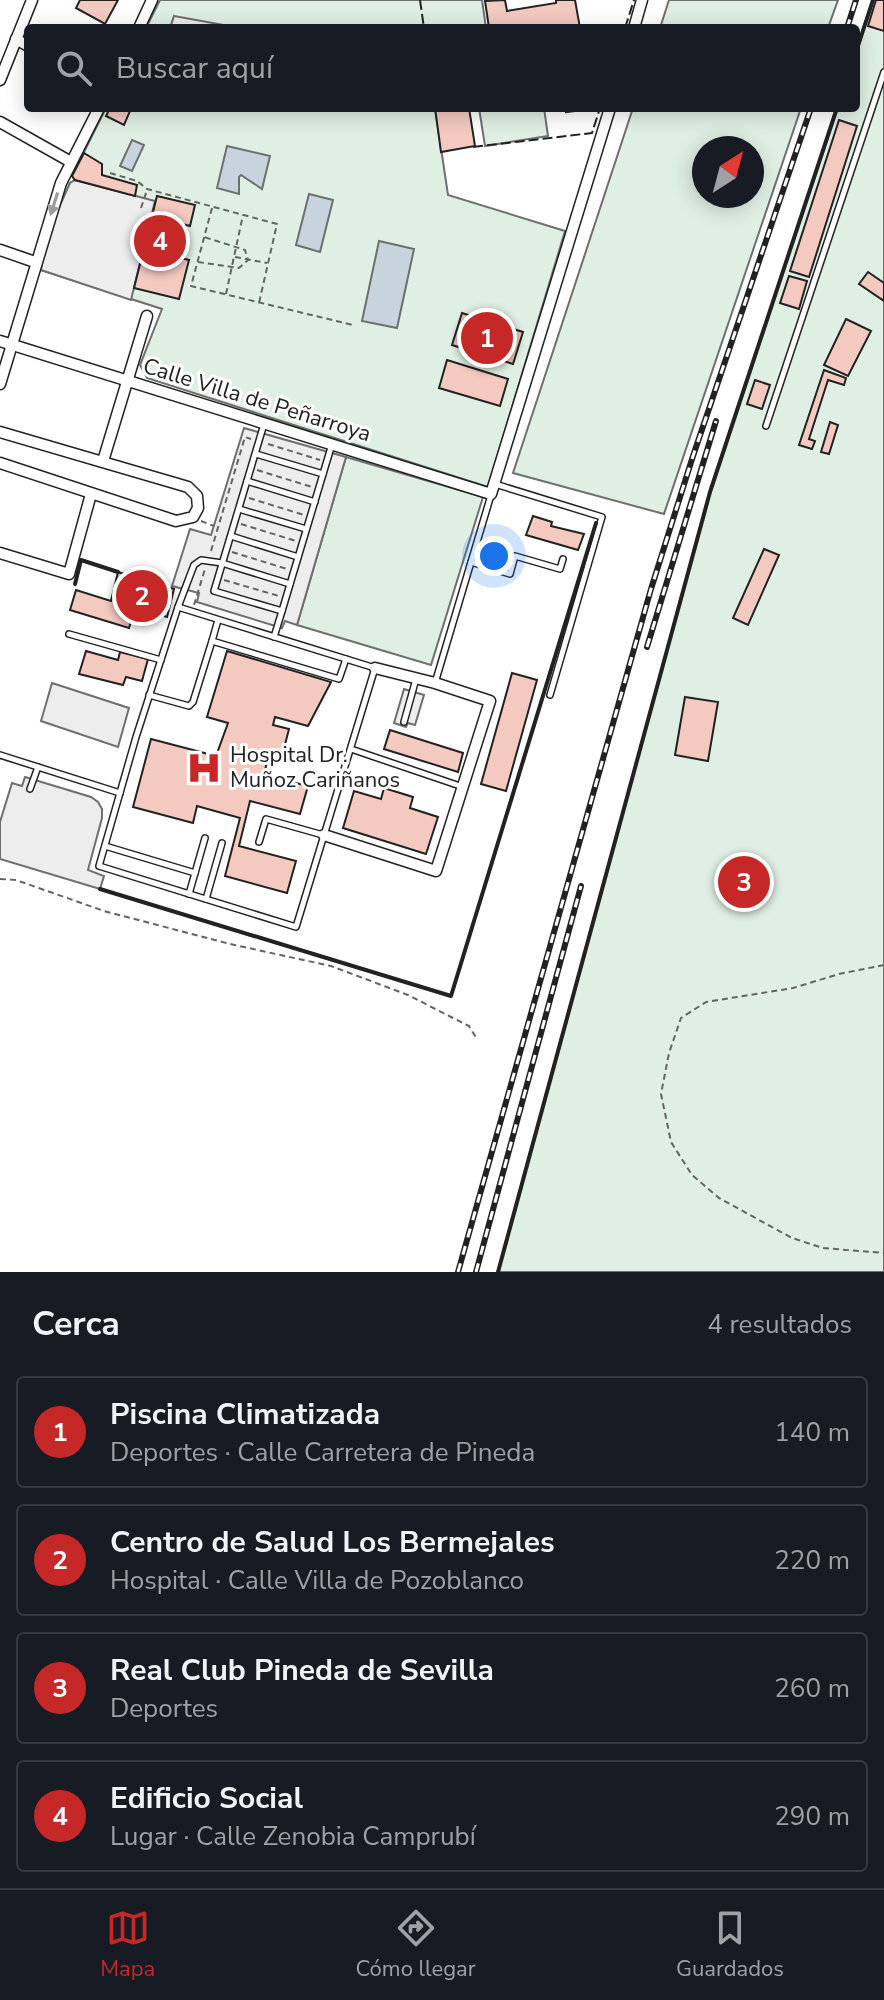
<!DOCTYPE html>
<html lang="es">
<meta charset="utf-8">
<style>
:root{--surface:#171b24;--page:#20242c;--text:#f1f3f6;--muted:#9ea1a6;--line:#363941;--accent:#c62828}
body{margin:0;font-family:"Nunito Sans",sans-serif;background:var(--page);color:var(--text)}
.compass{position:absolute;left:692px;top:136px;width:72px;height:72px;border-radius:50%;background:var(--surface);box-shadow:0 4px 20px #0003;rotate:36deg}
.you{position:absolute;left:494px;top:556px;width:28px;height:28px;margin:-20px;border:6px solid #fff;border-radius:50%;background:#1a73e8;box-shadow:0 0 0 12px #1a73e833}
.badge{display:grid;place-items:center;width:52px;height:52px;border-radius:50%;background:var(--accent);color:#fff;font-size:26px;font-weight:700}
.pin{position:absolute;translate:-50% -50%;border:4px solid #fff;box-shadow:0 2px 8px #0006}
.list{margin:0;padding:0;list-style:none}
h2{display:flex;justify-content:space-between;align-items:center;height:104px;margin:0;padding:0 32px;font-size:34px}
h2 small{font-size:26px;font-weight:400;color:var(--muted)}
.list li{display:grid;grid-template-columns:52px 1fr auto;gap:24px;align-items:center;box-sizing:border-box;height:112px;margin:0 16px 16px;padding:0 16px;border:2px solid var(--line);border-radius:8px}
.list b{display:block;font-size:30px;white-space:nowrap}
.list p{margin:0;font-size:26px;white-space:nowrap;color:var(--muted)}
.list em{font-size:26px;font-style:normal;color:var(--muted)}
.icon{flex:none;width:44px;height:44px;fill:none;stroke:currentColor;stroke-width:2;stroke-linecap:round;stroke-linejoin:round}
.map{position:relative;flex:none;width:884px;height:1272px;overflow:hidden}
.search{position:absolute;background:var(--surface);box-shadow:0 4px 20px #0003;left:24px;right:24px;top:24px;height:88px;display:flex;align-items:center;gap:20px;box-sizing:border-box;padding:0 28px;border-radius:8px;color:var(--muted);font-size:30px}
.sheet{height:616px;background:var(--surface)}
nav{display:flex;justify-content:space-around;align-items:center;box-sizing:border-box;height:112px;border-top:2px solid var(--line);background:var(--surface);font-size:22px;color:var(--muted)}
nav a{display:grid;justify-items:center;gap:4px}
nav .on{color:var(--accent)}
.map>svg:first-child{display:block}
.green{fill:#e0efe3;stroke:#6f6f6f;stroke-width:2;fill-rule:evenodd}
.parking{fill:#ededed;stroke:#6f6f6f;stroke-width:2}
.water{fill:#c7d3dd;stroke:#6f6f6f;stroke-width:2}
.building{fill:#f3c9c0;stroke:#222;stroke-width:2}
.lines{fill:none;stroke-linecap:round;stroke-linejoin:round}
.service-casing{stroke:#222;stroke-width:8}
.minor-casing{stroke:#222;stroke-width:13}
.path{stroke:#646464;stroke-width:2;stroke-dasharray:6 4;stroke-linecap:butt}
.service{stroke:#fff;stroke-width:5}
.minor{stroke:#fff;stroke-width:10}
.rail-casing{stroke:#222;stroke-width:6}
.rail{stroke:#fff;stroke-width:3;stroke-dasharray:9;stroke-linecap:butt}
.fence{stroke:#222;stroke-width:2;stroke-dasharray:10 4;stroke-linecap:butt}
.wall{stroke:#222;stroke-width:4}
.oneway{fill:#9c9c9c}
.labels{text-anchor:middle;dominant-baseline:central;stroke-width:6;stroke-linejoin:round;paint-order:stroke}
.street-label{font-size:22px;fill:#222;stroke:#fff}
.poi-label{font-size:22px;fill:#222;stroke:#fff;text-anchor:start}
</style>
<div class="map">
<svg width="884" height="1272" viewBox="0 0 884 1272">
<rect width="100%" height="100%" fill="#fff"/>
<g class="green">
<path d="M160,0h322l4,28h-340z"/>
<path d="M669,0h169l-10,28h-168z"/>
<path d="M873,0h11v1272h-386l212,-780 127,-384h19v-56z"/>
<path d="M106,108h329l13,87 117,36 -77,256 -341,-109 -7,-13 22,-56 -121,-39c8,-30 17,-58 29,-87l5,-3 -3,-4z"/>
<path d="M479,108h65l4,28 -63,10z"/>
<path d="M633,108h168l-137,406 -151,-41zM752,148v48h-48v-48z"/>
<path d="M346,457l137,40 -52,168 -134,-40z"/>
</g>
<g class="parking">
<path d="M174,16l66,12h-70z"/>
<path d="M75,180l80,21 -24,99 -90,-30 2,-13 14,-45 13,-29z"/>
<path d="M244,428l102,29 -49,168 -12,-4 -3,7 -85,-26 2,-9 -27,-7 18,-57 21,6z"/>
<path d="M52,683l77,25 -11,39 -77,-26z"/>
<path d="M404,689l20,6 -9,30 -7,-2 -2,4 -12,-4z"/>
<path d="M25,777l66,20 7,5 4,7v9l-14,52 16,6 -4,13 -100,-30v-37l12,-39 10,3z"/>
</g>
<g class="water">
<path d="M132,140l12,5 -12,26 -12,-5z"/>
<path d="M227,146l43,10 -8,33 -21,-14 -2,2v17l-22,-6z"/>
<path d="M309,194l24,6 -13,52 -24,-7z"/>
<path d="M379,241l35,8 -17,79 -35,-7z"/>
</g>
<g class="building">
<path d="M80,0h38l-13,24 -29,-16z"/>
<path d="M505,0l2,11 49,-8v-3h19l5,28h-91l-4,-27z"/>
<path d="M876,0h8v31l-16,-5z"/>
<path d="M110,108h14l6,3 -6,14 -18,-9z"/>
<path d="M435,108h34l6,38 -34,6z"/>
<path d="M566,108h24v1l-24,3z"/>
<path d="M839,120l18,6 -48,151 -19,-6z"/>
<path d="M84,153l18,11v11l35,10 -2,11 -60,-16 -3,-4z"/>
<path d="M157,196l38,9 -5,21 -12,-3 -8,32 19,5 -10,39 -45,-11z"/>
<path d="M868,272l16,11v18l-25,-17z"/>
<path d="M789,276l18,5 -8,28 -19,-6z"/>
<path d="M462,313l61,19 -10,32 -61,-19z"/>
<path d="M846,319l25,12 -23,45 -24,-11z"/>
<path d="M447,360l61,19 -8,27 -61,-18z"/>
<path d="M824,370l22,8 -2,7 -16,-5 -19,59 6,2 -3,8 -13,-4z"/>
<path d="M755,380l15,5 -8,24 -15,-5z"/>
<path d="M830,422l8,3 -9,29 -8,-2z"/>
<path d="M533,516l19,6 -1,4 33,8 -6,16 -52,-15z"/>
<path d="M764,549l15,6 -31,70 -15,-7z"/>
<path d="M118,572l56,17 -7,28 -32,-10 -6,21 -59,-18 6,-20 35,11z"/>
<path d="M86,651l32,9 2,-8 28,7 -6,22 -16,-4 -3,8 -44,-11z"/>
<path d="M227,651l104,31 -23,44 -33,-9 -2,8 16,4 -8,31 -13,-3 -4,18 44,11 -8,28 -50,-13 -11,45 57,15 -9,32 -62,-17 15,-58 -43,-12 -4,17 -60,-16 18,-68 65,17 12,-33 -21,-6z"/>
<path d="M512,673l25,7 -31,111 -25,-7z"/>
<path d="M685,697l33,5 -10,59 -33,-6z"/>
<path d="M390,730l73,23 -5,19 -74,-23z"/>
<path d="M384,788l29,9 -3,11 28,9 -12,37 -83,-26 11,-37 27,8z"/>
</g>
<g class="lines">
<g class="service-casing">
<g id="service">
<path d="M264,424l-50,167 68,20 50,-167"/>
<path d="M766,426l118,-354"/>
<path d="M256,454l67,20"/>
<path d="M247,481l68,21"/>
<path d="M495,484l107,33 -52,178"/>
<path d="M239,509l67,20"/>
<path d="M231,536l67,21"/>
<path d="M471,562l39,12 5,-18 45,13 3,-10"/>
<path d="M178,607l197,61 -79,259 -197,-61 37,-129z"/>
<path d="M178,607l16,-42 7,-5 21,3 68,21"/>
<path d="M218,620l-6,21 127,38 7,-20"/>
<path d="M69,634l92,26"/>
<path d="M274,637l8,-26"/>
<path d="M435,683l56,-188"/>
<path d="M149,695l40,11 4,-4 19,-61"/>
<path d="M404,722l12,-43"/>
<path d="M351,749l112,38"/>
<path d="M0,755l120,38"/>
<path d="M30,789l8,-22"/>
<path d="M259,842l7,-23 57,16"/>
<path d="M105,846l90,27"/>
<path d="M189,894l16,-56"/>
<path d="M206,899l16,-56"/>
</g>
</g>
<g class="minor-casing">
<g id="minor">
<path d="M139,28l13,-28"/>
<path d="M634,28l8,-28"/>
<path d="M16,39l12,7"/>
<path d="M0,80l32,-80"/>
<path d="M0,122l71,40"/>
<path d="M0,250l35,12"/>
<path d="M0,341l491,153 119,-386"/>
<path d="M0,384l61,-201 38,-75"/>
<path d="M0,432l188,55 9,9 1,12 -5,9 -17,4 -176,-58"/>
<path d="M103,461l44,-145"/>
<path d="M0,553l69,21 22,-80"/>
<path d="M324,835l112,36 54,-170 -55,-18 -60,-15"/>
</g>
</g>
<g class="path">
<path d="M110,173l27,8 10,8 130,35 -18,79"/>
<path d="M141,208l6,-18"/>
<path d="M212,208l-21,78 162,39"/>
<path d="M235,257l32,6"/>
<path d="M198,262l41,6 9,-8 -3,-10 -41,-13"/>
<path d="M226,294l17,-79"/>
<path d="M268,444l52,16"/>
<path d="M257,470l55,17"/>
<path d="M249,498l55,17"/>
<path d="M201,521l13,5"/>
<path d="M241,524l55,17"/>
<path d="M211,551l34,-114 6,2"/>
<path d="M232,552l55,17"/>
<path d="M224,580l55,16"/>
<path d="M194,605l11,-36"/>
<path d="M0,879l16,1 88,31 126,33 101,22 77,29 45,23 16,8 8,13"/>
<path d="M884,965l-45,9 -46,14 -87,14 -25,16 -12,35 -8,41 10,48 21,33 27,23 73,40 31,10 61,5"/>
</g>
<use href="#service" class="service"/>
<use href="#minor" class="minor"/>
<g class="rail-casing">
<g id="rail">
<path d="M847,28l9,-28"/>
<path d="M647,647l69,-226"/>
<path d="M458,1272l193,-683 42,-133 118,-348"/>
<path d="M476,1272l105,-386"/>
</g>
</g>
<use href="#rail" class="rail"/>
<g class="fence">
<path d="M420,0l4,28"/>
<path d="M625,28l9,-28"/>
<path d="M473,147l119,-14 8,-25"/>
</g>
<g class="wall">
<path d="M856,52l17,-52"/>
<path d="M75,584l6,-24 37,12"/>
<path d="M100,889l351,107 145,-473"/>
<path d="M498,1272l212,-780 127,-384"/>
</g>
</g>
<defs><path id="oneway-solid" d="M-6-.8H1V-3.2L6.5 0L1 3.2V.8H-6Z" transform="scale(2)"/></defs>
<use class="oneway" href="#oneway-solid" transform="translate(54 204) rotate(108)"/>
<defs>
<g id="hospital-bare" transform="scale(2.76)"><path d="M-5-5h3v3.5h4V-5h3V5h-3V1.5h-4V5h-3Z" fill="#c62828" stroke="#fff" stroke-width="2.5" paint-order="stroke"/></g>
</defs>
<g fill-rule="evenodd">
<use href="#hospital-bare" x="204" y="768"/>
</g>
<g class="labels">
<g class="street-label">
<text transform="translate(257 400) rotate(17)">Calle Villa de Peñarroya</text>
</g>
<g class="poi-label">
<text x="230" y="755">Hospital Dr.<tspan x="230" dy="25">Muñoz Cariñanos</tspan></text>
</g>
</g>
</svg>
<svg class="compass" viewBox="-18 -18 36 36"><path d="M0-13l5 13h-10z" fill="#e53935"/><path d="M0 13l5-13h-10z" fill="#9ea1a6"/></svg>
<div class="you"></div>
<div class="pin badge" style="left:487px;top:338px">1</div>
<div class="pin badge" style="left:142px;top:596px">2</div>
<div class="pin badge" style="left:744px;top:882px">3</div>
<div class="pin badge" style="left:160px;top:241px">4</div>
<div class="search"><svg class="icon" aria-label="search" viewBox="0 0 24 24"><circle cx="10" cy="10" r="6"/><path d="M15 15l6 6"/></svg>Buscar aquí</div>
</div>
<section class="sheet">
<h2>Cerca<small>4 resultados</small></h2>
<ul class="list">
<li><span class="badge">1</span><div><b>Piscina Climatizada</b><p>Deportes · Calle Carretera de Pineda</p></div><em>140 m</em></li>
<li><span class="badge">2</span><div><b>Centro de Salud Los Bermejales</b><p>Hospital · Calle Villa de Pozoblanco</p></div><em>220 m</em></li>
<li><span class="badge">3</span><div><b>Real Club Pineda de Sevilla</b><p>Deportes</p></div><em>260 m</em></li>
<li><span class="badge">4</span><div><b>Edificio Social</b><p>Lugar · Calle Zenobia Camprubí</p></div><em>290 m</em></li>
</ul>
</section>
<nav>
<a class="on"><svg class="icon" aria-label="map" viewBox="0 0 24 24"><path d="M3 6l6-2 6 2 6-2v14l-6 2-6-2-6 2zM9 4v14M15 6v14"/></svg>Mapa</a>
<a><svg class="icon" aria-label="directions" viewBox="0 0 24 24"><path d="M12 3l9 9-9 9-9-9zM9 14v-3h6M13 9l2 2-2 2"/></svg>Cómo llegar</a>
<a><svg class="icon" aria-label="saved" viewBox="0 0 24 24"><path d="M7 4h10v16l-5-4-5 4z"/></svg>Guardados</a>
</nav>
